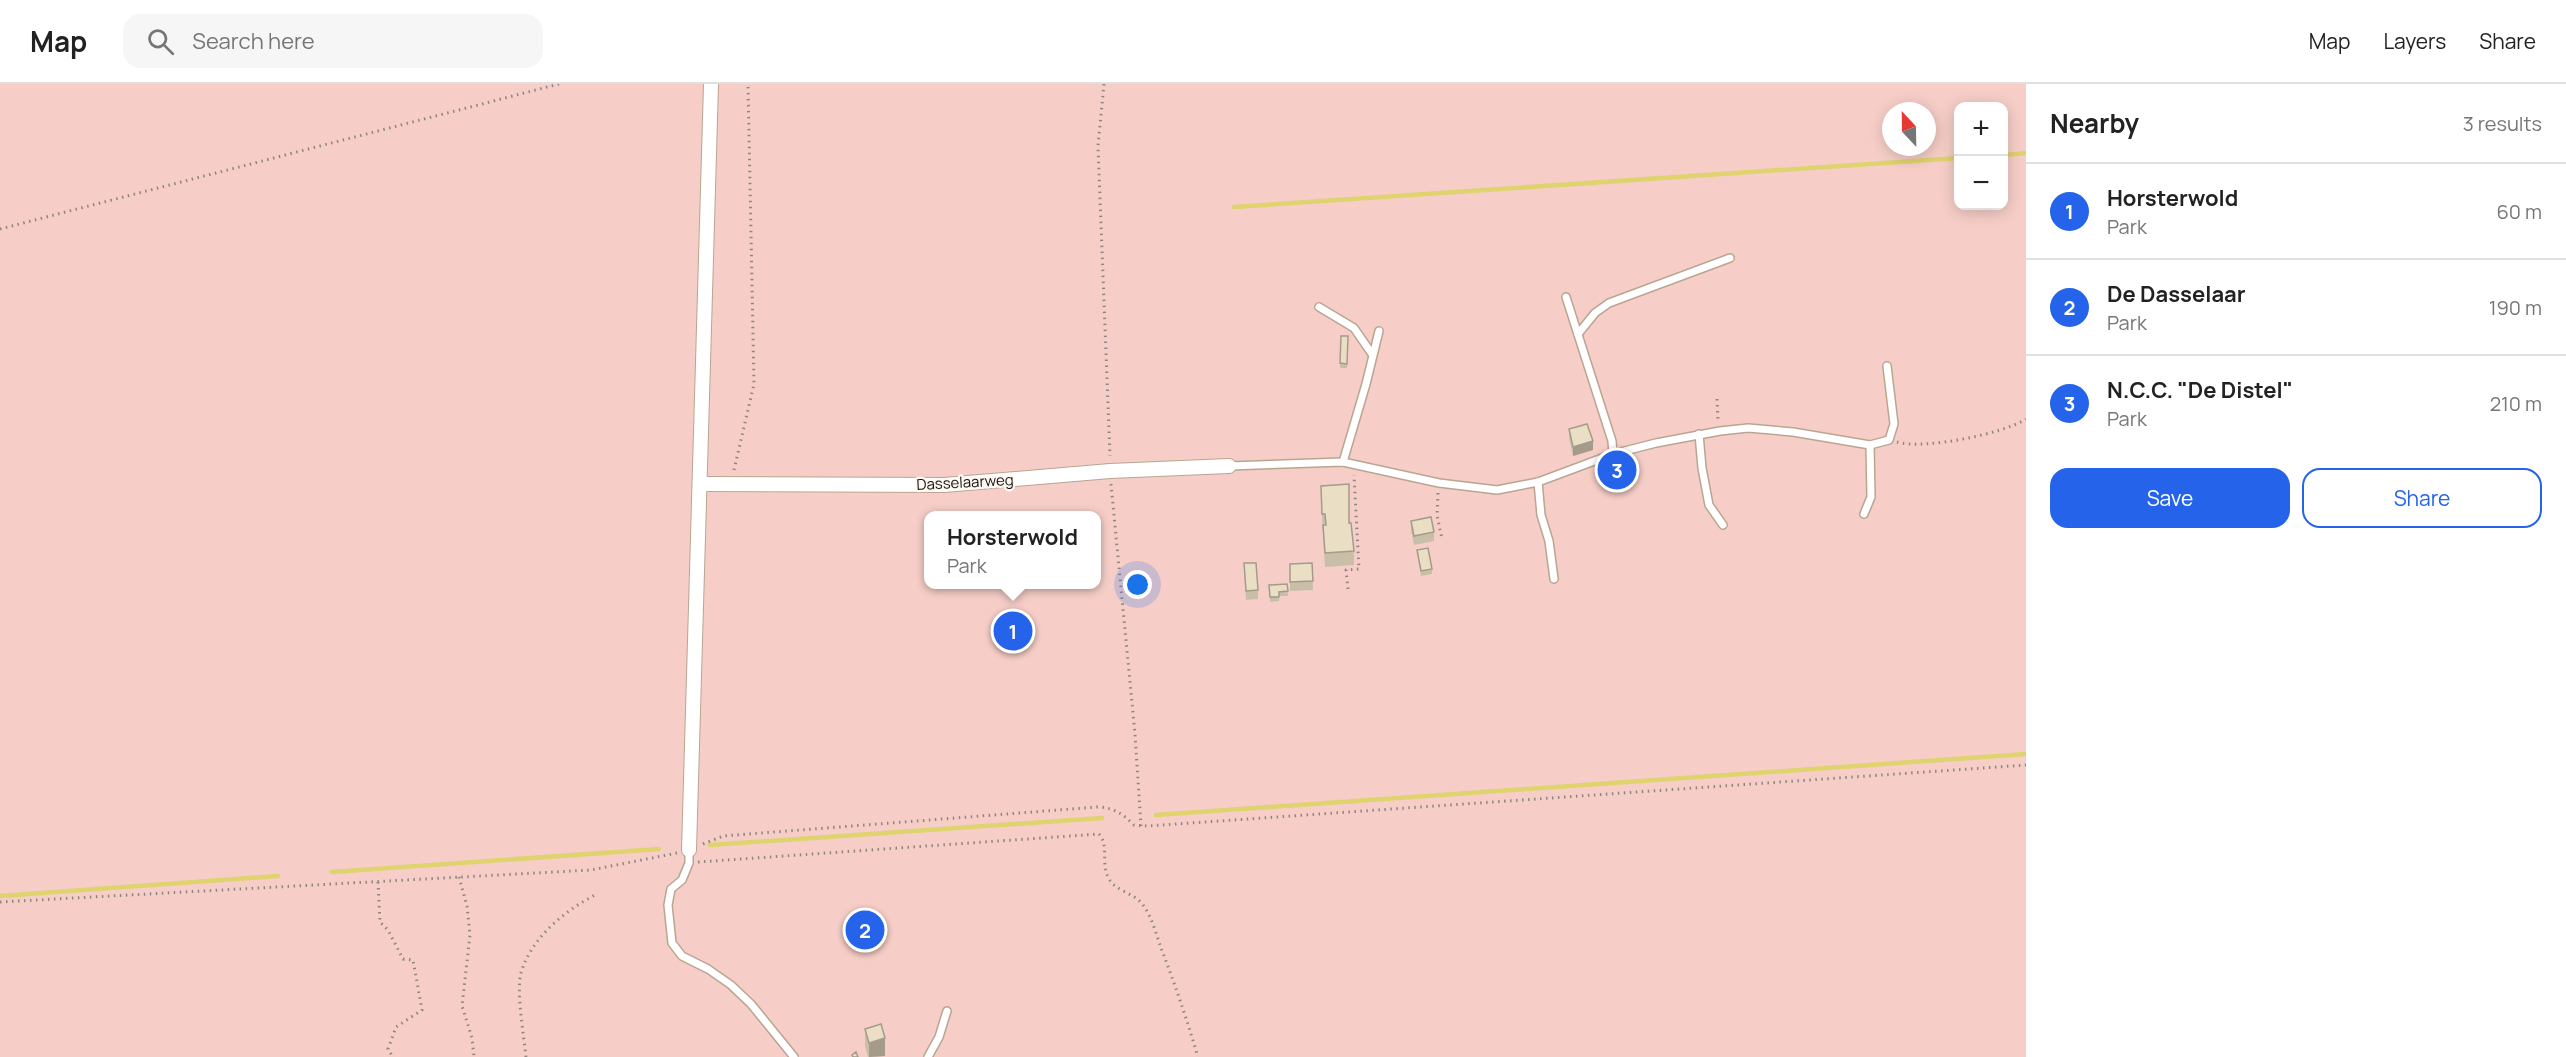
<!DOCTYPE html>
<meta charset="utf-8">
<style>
:root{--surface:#fff;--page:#f6f6f6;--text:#222;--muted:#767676;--line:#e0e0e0;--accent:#2563eb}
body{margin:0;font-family:Manrope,sans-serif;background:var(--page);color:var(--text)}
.controls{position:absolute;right:18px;top:18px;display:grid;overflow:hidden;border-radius:12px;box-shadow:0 3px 15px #0003}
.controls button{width:54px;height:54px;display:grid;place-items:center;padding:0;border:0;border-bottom:2px solid var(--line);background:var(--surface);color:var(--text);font:30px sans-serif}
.compass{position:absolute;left:1882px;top:18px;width:54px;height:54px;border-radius:50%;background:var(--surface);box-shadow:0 3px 15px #0003;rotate:338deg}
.you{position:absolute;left:1138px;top:501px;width:21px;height:21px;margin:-15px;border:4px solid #fff;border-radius:50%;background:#1a73e8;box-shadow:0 0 0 9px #1a73e833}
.badge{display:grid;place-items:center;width:39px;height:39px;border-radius:50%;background:var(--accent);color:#fff;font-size:20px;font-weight:700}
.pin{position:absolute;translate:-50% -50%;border:3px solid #fff;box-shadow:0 2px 6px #0006}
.popup{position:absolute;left:924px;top:427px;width:177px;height:78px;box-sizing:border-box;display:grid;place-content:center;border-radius:12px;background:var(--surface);filter:drop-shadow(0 2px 4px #0005);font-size:20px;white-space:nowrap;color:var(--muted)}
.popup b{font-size:22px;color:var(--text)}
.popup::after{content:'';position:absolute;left:50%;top:100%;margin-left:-12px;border:12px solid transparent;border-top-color:var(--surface)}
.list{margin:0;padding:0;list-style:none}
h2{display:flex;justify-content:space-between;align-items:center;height:78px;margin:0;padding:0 24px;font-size:26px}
h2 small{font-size:20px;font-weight:400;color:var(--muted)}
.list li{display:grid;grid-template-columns:39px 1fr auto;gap:18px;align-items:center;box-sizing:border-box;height:96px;padding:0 24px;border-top:2px solid var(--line)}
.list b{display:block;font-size:22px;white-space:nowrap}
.list p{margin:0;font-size:20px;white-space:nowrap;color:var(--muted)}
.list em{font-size:20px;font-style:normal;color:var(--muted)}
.actions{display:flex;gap:12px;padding:18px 24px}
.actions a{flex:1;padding:14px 0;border:2px solid var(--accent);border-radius:18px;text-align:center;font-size:21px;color:var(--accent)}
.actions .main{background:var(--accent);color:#fff}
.icon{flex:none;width:33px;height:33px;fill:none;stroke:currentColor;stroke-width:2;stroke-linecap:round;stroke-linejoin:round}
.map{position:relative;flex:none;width:2026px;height:973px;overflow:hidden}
header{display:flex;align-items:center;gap:36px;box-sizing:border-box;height:84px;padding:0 30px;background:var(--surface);border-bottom:2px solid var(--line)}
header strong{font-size:28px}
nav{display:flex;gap:33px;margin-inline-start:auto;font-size:21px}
.search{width:420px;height:54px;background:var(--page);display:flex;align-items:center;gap:15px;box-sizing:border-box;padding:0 21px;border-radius:18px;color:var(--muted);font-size:22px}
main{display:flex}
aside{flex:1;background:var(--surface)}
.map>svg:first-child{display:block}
.green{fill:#f6cec7;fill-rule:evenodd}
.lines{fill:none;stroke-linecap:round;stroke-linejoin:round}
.stream{stroke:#ded36f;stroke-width:4.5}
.lane-casing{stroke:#b9a592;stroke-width:10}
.street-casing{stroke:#b9a592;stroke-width:16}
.path{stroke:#8d8781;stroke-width:3;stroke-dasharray:1.5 4.5;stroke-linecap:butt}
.lane{stroke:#fff;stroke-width:7}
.street{stroke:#fff;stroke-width:14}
.wall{fill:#c9bfa9}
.shaded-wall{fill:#a49b8a}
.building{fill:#eadec5;stroke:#a49b8a;stroke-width:1.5}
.labels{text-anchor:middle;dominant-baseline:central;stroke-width:4.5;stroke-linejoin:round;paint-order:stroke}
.street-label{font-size:15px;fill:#1b130c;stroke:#fcf8f3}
</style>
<header>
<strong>Map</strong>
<div class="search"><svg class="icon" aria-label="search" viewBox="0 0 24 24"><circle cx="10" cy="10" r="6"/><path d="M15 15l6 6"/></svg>Search here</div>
<nav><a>Map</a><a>Layers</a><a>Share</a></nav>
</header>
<main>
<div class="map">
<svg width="2026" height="973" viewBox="0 0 2026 973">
<rect width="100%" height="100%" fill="#fcf8f3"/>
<path class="green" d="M0,0h2026v973h-2026zM1958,22h46v100h-46zM1891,27h36v36h-36zM929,432h168v68h-168z"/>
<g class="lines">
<g class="stream">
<path d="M2004,71l22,-2"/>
<path d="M1234,123l724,-49"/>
<path d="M1156,731l870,-61"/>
<path d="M710,761l392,-27"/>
<path d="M332,788l327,-23"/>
<path d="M0,812l278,-20"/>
</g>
<g class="lane-casing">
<g id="lane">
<path d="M1566,213l46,144 1,13"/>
<path d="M1319,223l35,21 18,26"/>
<path d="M1578,250l17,-21 14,-10 121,-45"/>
<path d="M1699,350l3,34 7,37 14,20"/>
<path d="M1343,378l23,-78 13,-53"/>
<path d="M1229,382l114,-4 96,21 58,7 41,-8 75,-28 43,-11 64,-12 28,-3 45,4 77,13 19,-5 5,-16 -7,-58"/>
<path d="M1538,398l3,33 8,26 5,38"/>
<path d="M1864,430l7,-17 -1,-52"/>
<path d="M689,766v13l-7,17 -11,9 -3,16 4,38 10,13 26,13 23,16 20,19 43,53"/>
<path d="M928,973l11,-20 8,-26"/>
</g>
</g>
<g class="street-casing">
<g id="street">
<path d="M701,400l243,1 166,-14 119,-5"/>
<path d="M689,766l22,-766"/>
</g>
</g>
<g class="path">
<path d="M1104,0l-6,62 12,310"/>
<path d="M0,145l559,-145"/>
<path d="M1717,315l1,23"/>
<path d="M1897,358c26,8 106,-8 129,-23"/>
<path d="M734,386l20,-86 -6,-300"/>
<path d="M1111,400l24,250 6,92"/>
<path d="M1438,409l-1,22 5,24"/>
<path d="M1348,505l-2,-19 13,-1 -5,-94"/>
<path d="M703,760l20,-8 374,-29c16,0 26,7 37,18l13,1 879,-61"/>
<path d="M698,778l401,-28c10,11 2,29 9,43 7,15 26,15 35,28 9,12 13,29 18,43 14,36 26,72 37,109"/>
<path d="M459,793l8,29 3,29 -8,71 10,32 2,19"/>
<path d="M378,798l2,40 8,8 15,29 10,1 9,50 -26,17 -8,22 5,8"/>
<path d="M0,818l591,-32 86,-17"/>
<path d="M526,973c-2,-20 -10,-67 -5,-84 10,-35 44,-63 76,-79"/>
</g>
<use href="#lane" class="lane"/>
<use href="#street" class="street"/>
</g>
<g class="wall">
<path d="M1341,252h7l-1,32h-7z"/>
<path d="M1569,345l24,21 -20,6 -4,-18z"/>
<path d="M1321,402l28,37 5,28v14l-29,2 -4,-68z"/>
<path d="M1411,437l23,11v9l-20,4 -3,-15z"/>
<path d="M1417,466l15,19v5l-11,2z"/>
<path d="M1244,479l14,27v9l-12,1z"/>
<path d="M1312,479l1,27 -23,1v-27z"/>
<path d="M1287,500l1,12h-9v5l-9,1 -1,-17z"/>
<path d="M865,945l20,27 -17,1 -3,-11z"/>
</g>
<g class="shaded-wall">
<path d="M1593,357v9l-20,6v-9z"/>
<path d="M885,954v18l-16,1v-14z"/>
</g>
<g class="building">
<path d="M1341,252h7l-1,28 -7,-1z"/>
<path d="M1587,340l6,17 -20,6 -4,-18z"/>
<path d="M1349,400v39h2l3,28 -29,2 -2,-28h3l-1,-11h-3l-1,-28z"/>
<path d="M1431,433l3,15 -20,4 -3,-15z"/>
<path d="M1428,464l4,21 -11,2 -4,-21z"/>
<path d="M1244,479h12l2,27 -12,1z"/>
<path d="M1312,479l1,18 -23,1v-18z"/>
<path d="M1287,500l1,7 -9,1v5h-9l-1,-12z"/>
<path d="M881,940l4,14 -16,5 -4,-14z"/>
<path d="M856,968l2,5h-5l-1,-2z"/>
</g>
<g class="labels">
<g class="street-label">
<text transform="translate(965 398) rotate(-3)">Dasselaarweg</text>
</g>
</g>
</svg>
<div class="controls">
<button>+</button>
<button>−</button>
</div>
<svg class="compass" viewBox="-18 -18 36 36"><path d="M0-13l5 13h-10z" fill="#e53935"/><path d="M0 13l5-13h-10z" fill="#767676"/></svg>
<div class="you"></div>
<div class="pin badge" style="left:1013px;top:547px">1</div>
<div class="popup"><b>Horsterwold</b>Park</div>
<div class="pin badge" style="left:865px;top:846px">2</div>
<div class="pin badge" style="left:1617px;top:386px">3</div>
</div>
<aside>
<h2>Nearby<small>3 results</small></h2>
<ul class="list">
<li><span class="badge">1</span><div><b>Horsterwold</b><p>Park</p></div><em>60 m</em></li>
<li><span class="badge">2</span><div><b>De Dasselaar</b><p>Park</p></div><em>190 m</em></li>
<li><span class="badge">3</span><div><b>N.C.C. &quot;De Distel&quot;</b><p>Park</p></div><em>210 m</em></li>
</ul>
<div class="actions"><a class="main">Save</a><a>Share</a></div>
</aside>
</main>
